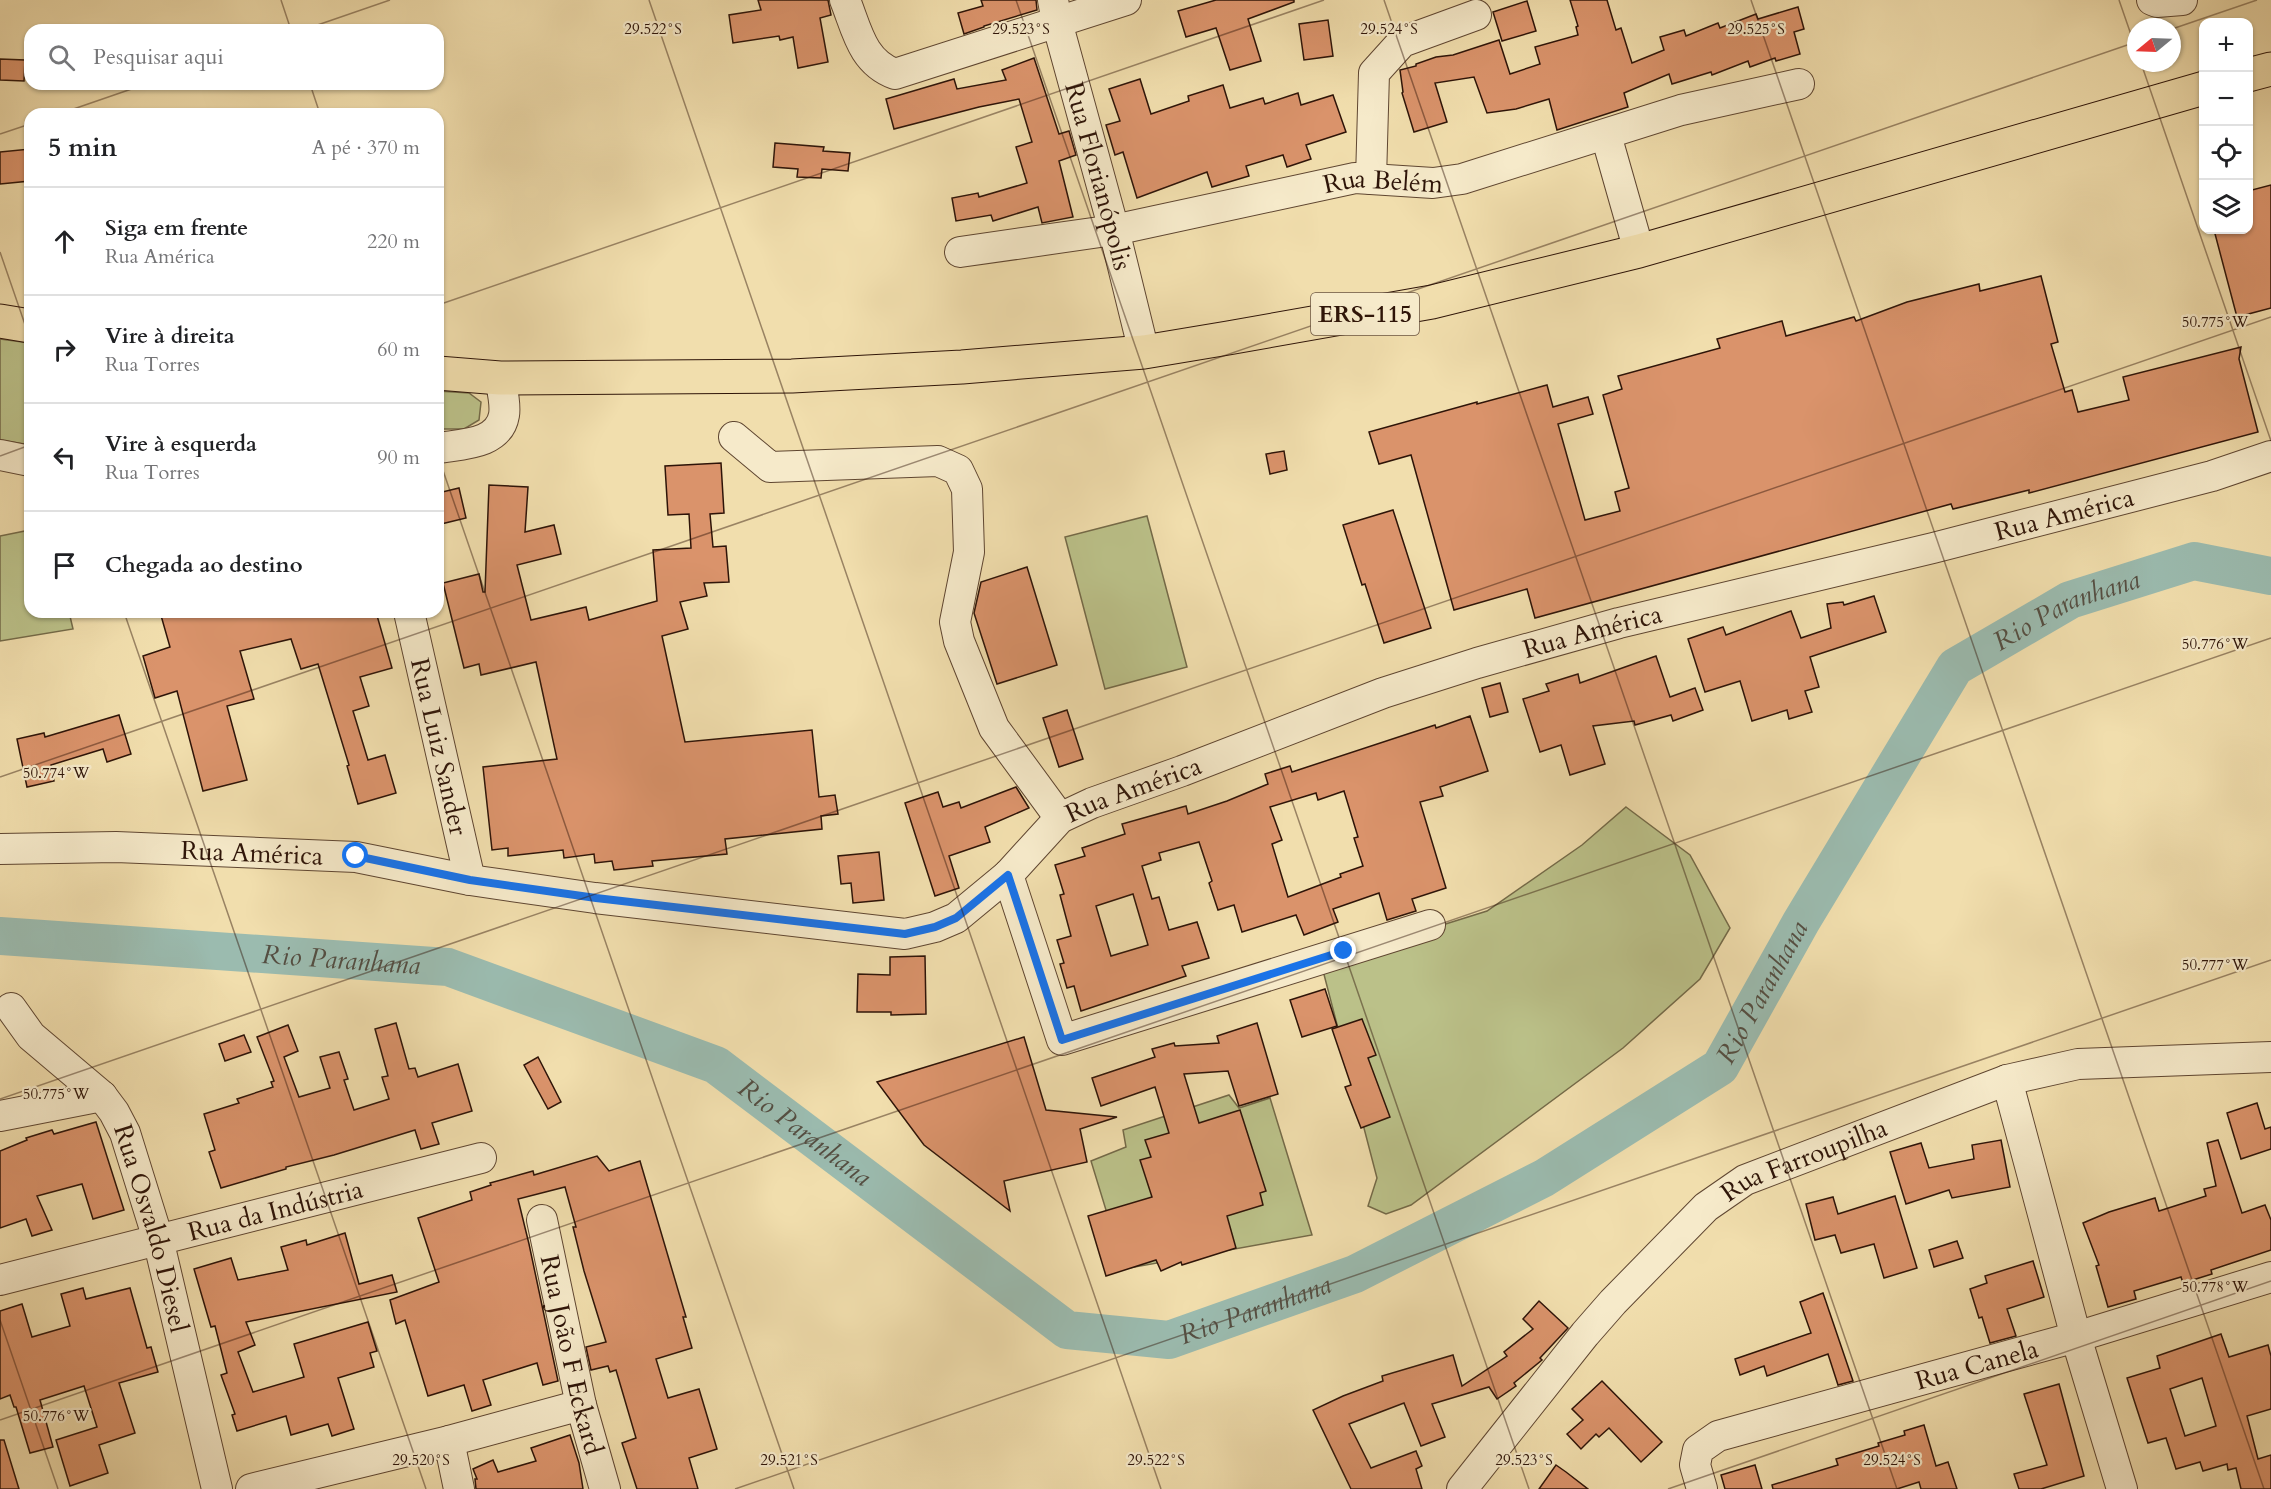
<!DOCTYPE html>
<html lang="pt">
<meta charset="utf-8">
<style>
:root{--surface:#fff;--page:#f6f6f6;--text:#202124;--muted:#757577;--line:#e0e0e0}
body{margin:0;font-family:Cardo,serif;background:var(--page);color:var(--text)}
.controls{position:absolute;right:18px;top:18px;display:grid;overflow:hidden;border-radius:12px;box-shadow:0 2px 4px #0004}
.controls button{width:54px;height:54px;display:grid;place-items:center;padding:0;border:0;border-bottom:2px solid var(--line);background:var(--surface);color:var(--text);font:30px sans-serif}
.compass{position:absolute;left:2127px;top:18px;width:54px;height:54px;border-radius:50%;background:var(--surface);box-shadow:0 2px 4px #0004;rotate:251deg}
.stop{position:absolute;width:18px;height:18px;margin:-14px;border:4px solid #1a73e8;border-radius:50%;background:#fff}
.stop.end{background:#1a73e8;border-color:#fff;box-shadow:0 2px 6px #0008}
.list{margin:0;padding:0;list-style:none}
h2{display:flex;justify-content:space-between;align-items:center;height:78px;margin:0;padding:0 24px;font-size:26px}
h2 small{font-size:20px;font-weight:400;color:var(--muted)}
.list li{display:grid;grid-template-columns:39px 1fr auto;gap:18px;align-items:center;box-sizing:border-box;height:108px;padding:0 24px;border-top:2px solid var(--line)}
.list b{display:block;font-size:22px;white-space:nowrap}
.list p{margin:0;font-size:20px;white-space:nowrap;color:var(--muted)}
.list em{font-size:20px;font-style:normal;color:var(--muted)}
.icon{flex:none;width:33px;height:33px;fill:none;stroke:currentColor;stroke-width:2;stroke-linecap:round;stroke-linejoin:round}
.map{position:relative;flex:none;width:2271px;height:1489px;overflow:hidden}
.search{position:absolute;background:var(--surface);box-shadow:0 2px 4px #0004;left:24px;top:24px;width:420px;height:66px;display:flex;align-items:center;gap:15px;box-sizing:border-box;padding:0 21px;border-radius:18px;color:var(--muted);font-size:22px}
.panel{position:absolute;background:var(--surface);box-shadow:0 2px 4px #0004;left:24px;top:108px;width:420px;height:510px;border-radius:18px}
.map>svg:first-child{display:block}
.green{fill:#bbc189;stroke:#746a48;stroke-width:1.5}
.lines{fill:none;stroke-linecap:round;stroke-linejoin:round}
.river{stroke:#9bbbaf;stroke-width:38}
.building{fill:#da936b;stroke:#2e1408;stroke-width:1.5;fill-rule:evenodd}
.minor-casing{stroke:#5f4631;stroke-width:32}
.major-casing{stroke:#2e1408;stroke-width:35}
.minor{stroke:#f6eaca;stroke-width:30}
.major{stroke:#f1dead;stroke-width:33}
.route{stroke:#1a73e8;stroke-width:8}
.ticks{fill:none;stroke:#2e1408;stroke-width:1.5;stroke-opacity:0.45}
.labels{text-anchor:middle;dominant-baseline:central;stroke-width:4.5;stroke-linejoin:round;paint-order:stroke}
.shield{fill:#f6eaca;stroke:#6a5442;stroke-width:1.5}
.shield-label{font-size:24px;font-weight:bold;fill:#2e1408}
.street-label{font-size:26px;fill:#2e1408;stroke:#f6eaca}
.water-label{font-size:27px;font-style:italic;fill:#544e42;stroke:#f6eaca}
.ticks-label{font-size:15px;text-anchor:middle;fill:#2e1408;stroke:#f6eaca;stroke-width:4.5;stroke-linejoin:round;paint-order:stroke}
</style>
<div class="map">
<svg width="2271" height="1489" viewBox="0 0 2271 1489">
<rect width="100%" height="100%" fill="#f1dead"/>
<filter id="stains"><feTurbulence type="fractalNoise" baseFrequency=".00333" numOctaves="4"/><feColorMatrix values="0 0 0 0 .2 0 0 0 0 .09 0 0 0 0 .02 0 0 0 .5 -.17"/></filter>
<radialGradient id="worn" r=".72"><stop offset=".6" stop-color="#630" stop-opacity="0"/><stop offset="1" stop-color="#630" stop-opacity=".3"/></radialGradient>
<g class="green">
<path d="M0,339l30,4v102l-30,-5z"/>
<path d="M438,391l31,2 12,9 -2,18 -15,9h-26z"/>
<path d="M1147,516l40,151 -82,22 -40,-152z"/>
<path d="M30,530v82h39l4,17 -73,12v-105z"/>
<path d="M1626,807l64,48 40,73 -30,51 -77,69 -212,157 -25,9 -18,-8 9,-28 -56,-215 166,-52 95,-66z"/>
<path d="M1229,1095l10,13 31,-10 42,137 -188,34 -33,-108 35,-14 -3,-17z"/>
</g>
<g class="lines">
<path class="river" id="s1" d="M0,936l448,31 268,98 351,265 102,10 186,-66 189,-96 176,-111 81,-145 154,-255 115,-67 124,-39 77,15"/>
</g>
<g class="building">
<path d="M758,0h70l3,15 -11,3 8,44 -30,6 -5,-31 -13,3 -1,-4 -46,7 -4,-28 32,-5z"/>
<path d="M981,0h55l1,10 -53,16v1l-20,7 -6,-21 25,-7z"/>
<path d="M1216,0h78v2l-46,17 13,42 -31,9 -14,-42 -30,9 -8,-26z"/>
<path d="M1570,0h37l9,30 5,-2 11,35 32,-13 -4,-13 24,-7 2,6 32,-13 2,5 36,-14 2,5 40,-12 6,22 -10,3 6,22 -24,7 -1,-3 -25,9 -2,-6 -36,14 -1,-3 -39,12 -3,-10 -45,19 4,14 -71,23 -8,-31 -33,10 -29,4 -13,-36 -39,6 12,39 -33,10 -12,-39 1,-1 -3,-22 16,-4v-2l20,-7 17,-2 46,-15 11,34 30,-10 -5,-17 43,-12 -2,-8 2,-1z"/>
<path d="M1527,1l9,30 -34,10 -9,-29z"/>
<path d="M1328,20l5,36 -29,4 -5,-36z"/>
<path d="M1034,58l25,76 10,-3 7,24 -17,6 14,56 -31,6 -4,-16 -45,14 -2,-6 -35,6 -4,-23 26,-5 1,4 48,-14 -11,-36 16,-5 -13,-43 -40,8 -85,22 -8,-30 68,-20 3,10 49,-9 -4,-10z"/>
<path d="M0,59l25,1 -1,21 -24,-1z"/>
<path d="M1140,79l11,35 38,-13 -1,-5 35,-11 7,23 33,-10 2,6 33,-11 3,12 32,-10 13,37 -40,13 5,14 -24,8 -4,-12 -37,11 3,10 -37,11 -5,-15 -70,26 -14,-46 -8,3 -9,-30 14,-4 -11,-32z"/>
<path d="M775,143l49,4 -1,4 27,2 -2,18 -26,-2 -1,9 -24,-1 1,-8 -25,-2z"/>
<path d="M30,149v32l-30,3v-32z"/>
<path d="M2271,185v123l-34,9 -23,-87h34v-39z"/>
<path d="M2041,276l17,66 -7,2 14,48 7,-2 6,22 51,-12 -6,-23 118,-30 -2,12 19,73 -229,61v-3l-76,19 -2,-5 -416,114 -8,-29 -73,21 -43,-155 -32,9 -10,-32 108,-30v2l70,-19 6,22 35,-10 5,17 -35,10 27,96 35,-9 -5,-19 14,-4 -26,-93 19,-6 -4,-13 102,-28 -3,-9 65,-18 4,15 68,-19 2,4 51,-19 72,-18 1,7z"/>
<path d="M1284,451l3,19 -17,4 -4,-20z"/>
<path d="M721,463l3,50 -14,1 3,33 13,-1 3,36 -25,1 3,13 -27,6 8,27 -26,7 23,106 127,-12 7,67 16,-2 3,19 -17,2 1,13 -97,10 2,15 -75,7 1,5 -39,4 -2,-9 -17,2 -1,-9 -30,4 -1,-8 -55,6v-8l-16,2 -9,-83 74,-8 -21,-97 -55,13 -2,-11 -15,4 -21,-85 36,-9 4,18h2l4,-107 39,2 -3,45 29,-7 7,29 -44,11 14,55 55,-13 3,13 68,-19 -4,-51 38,-2 -2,-34 -21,1 -3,-49z"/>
<path d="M459,488l7,30 -25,6 -3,-13v-18z"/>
<path d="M1393,510l38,118 -47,15 -19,-59 -3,1 -19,-60z"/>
<path d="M1027,567l30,98 -60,19 -23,-71 7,-31z"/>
<path d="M1874,596l12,36 -76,25 9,30 -14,4 7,21 -23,7 -2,-9 -35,11 -12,-40 -35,11 -17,-53 35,-12 3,8 65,-24 10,27 30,-10 -4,-24 16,-2 1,3z"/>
<path d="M160,612h216l16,56 -32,9 9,29 -16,5 15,49 17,-5 11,38 -38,11 -11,-38 2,-1 -31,-101 -17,5 -10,-30 -51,12 14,48 -27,7 20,74 -44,11 -26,-100 -22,7 -12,-42 27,-9z"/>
<path d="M1656,656l14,41 25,-9 8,22 -30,11 -2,-6 -36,10 -1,-4 -41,5 12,38 -35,11 -9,-30 -21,7 -17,-53 26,-8 -3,-7 32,-10 2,9z"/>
<path d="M1500,683l8,29 -18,5 -8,-29z"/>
<path d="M1067,710l16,49 -24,8 -16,-49z"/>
<path d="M119,715l12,39 -24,8 -4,-13 -52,16 3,16 -27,6 -10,-48 27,-6 1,4z"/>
<path d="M1470,716l18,55 -48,16 3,9 -23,6 26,86 -34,11 4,12 -29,9 -8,-27 -46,16 5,13 -34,13 -8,-20 -54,17 -8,-27 -16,5 -9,-27 3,-2 -13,-39 -40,11 2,7 -19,6 10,33 7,-2 10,33 28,-8 12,36 -27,8 4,10 -105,35 -7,-25 -7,2 -7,-24 4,-1 -7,-23 14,-4 -11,-41 4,-1 -9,-29 30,-9 -3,-8 43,-14 -3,-10 64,-18 2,8 39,-13 41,-17 -3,-10 25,-8 2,6 143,-47 1,3zM1344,791l14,46 -4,1 9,28 -23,8 1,3 -53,20 -16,-53 10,-4 -12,-33 46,-14 2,7zM1133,894l15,51 -37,11 -15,-50z"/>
<path d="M1016,787l13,21 -44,19 5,15 -41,14 10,32 -24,8 -30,-93 33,-11 5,15 16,-5 2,6z"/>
<path d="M879,852l5,48 -31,3 -2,-20 -10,1 -3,-28z"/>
<path d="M925,956l1,58 -35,1v-3h-34l1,-38 32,1v-18z"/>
<path d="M1325,989l12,37 -35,11 -12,-37z"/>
<path d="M1362,1019l14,36 -8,3 22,59 -29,11 -16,-41 6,-2 -19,-56z"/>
<path d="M396,1023l13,46 6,-1 3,9 40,-13 14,47 -40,12 7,21 -18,5 -6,-19 -81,25 -48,12v2l-65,19 -12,-36 6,-2 -11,-36 35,-11 -2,-4 36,-12 -2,-5 3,-1 -17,-44 31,-12 10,26 -14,6 15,40 31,-9 -10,-31 19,-5 9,27 -4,1 10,30 35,-11 -7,-22 6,-1 -13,-47z"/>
<path d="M1257,1023l21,71 -39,12 -11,-35 -44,3 15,49 41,-13 26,81 -6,2 3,12 -36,11 9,32 -54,17 -1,-3 -20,9 -5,-11 -50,16 -18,-60 64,-19 -12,-37 11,-3 -6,-17 24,-7 -14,-46 -54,19 -9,-28 63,-21 -3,-8 22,-6 1,3 44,-3 -2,-7z"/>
<path d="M244,1035l7,17 -26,9 -6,-17z"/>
<path d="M1024,1037l22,73 71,7 -37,12 7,33 -83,19 6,30 -86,-66 -47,-63z"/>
<path d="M538,1057l23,45 -13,7 -24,-44z"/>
<path d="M2257,1103l8,26 6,-2v22l-30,10 -14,-46z"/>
<path d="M96,1122l28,88 -31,9 -11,-35 -45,12 15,34 -20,6 -6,-17 -26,9v-77l27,-11 -1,-2 26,-8 2,4z"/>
<path d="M2001,1140l9,47 -58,11 -3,-8 -43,14 -16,-52 31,-9 8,25 45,-9 -2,-14z"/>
<path d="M2218,1140l24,73 23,-8 6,15v30l-60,20 1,4 -29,9 -2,-6 -47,14 2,8 -28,8 -12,-41 3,-1 -16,-42 26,-11 46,-14 4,13 47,-15 -2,-7 12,-3 -9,-43z"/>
<path d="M597,1156l12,15 31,-10 46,156h-3l9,31 -36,11 12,39 31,-9 18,60 -28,9 9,31h-61l-15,-46 14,-5 -20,-68 -6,2 -2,-6 -17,4 -5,-23 20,-5 -22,-71 -11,-44h3l-11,-40 -47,12 11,45 29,137 -15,4 -6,-22 -54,17 8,25 -19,6 -8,-26 -36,11 -23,-76 -9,4 -6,-24 49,-18 -21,-64 54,-18 -2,-8 21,-7 -1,-2 43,-12 1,4z"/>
<path d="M1895,1196l22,72 -33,10 -10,-34 -33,9 -6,-18 -20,5 -9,-36 27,-7 5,17z"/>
<path d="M345,1233l14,51 33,-9 5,17 -151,30 9,23 -17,7 15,40 51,-15 -10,-33 74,-22 9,29 -7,2 4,14 -36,11 16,51 -22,7 -4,-12 -37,11 -5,-19 -49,15 -5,-16 3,-1 -14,-39 6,-2 -12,-47 -4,1 -17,-58 37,-11 7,22 50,-10 -7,-23 25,-7 1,5z"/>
<path d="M1957,1241l6,17 -29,9 -5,-17z"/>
<path d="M2033,1261l11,36 -37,12 9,27 -26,7 -8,-26 -3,1 -9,-29 17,-6 -2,-7z"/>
<path d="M83,1288l3,11 44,-11 17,60 4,-1 7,25 -39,11 16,50 -36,12 9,28 -38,13 -14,-46 41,-13 -13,-41 -44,14 13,47 -23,6 -14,-46h-2l-4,-12 -10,4v-88l22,-7 10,33 38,-11 -9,-32z"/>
<path d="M1823,1293l30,88 -15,4 -10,-31 -61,22 -3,-10 -24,9 -5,-16 76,-26 -11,-31z"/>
<path d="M1539,1301l29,27 -28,30 2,2 -28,23 2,3 -19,13 -8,-12 -57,17 13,33 -24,9 -17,-43 -55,21 22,44 45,-17 6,15 -6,3 6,20h-71l-38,-79 30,-14 40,-15 -1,-5 71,-21 9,31 45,-30 -3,-4 29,-23 -10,-10z"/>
<path d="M2221,1334l8,23 39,-12 3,11v53l-24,7 11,43 13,-4v34h-30l-5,-21 -8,2 -1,-6 -24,7 -3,-9 -24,7 -10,-31 -18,5 -14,-43 -7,-22 33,-10 -3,-12zM2202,1378l14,48 -31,10 -15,-47z"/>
<path d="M1602,1381l60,61 -21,20 -32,-34 -10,9 -3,-3 -15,15 -14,-15 16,-14 -11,-11z"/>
<path d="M2059,1384l25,92 -43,13h-22l-5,-15 33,-9 -23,-71z"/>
<path d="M1924,1425l12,41 12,-4 9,27h-36l-2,-7 -22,7h-124l-1,-4 66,-20 -2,-6 43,-13 -1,-3 27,-8 -1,-4z"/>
<path d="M570,1435l9,28 4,26h-107l-1,-10h2l-4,-10 20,-9 5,12 38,-11 -5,-13z"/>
<path d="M0,1440h4l15,49h-19z"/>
<path d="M1556,1465l10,7 22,17h-49z"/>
<path d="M1755,1465l7,24h-37l-4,-14z"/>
</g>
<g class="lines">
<g class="minor-casing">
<g id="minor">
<path d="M845,0c12,30 17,62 50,74l231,-74"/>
<path id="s2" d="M1053,0l4,22 57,208 30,122"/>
<path d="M2152,0l5,2 25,-2"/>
<path d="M1606,135l33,116"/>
<path d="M1371,179l3,-106 28,-31 74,-27"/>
<path id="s3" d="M960,252l154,-22 241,-52 78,5 29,-4 219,-69 118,-26"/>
<path d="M734,437l36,30 168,-6 20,9 9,19 2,63 -14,70 4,19 35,87 66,90"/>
<path d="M438,448c23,-4 61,-3 66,-33 2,-11 -2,-26 -4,-37"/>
<path d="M0,455l30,6"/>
<path id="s4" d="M409,612l61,268"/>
<path id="s5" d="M0,849l116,-2 240,10 114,23 125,18 310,36 30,-7 21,-9 52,-43 52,-57 32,-15 90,-32 201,-78 94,-30 142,-40 314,-75 279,-72 59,-20"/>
<path d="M1008,875l54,165 368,-115"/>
<path id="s6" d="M11,1008l20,28 71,60 12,16 11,21 33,106 59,250"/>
<path d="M2007,1080l69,257 46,152"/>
<path d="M0,1116l102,-20"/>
<path id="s7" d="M542,1220l39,185 24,84"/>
<path id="s8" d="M0,1280l481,-122"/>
<path d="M449,1441l10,48"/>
<path d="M251,1489l198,-48 132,-36"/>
<path id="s9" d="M1462,1489l123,-155 28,-32 93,-95 39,-27 262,-100 71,-16 193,-7"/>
<path id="s10" d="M1702,1489l-7,-24 3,-15 20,-14 358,-99 195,-60"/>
</g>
</g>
<g class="major-casing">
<g id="major">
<path d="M2248,75l23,-6"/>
<path d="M0,321l30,5"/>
<path d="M438,373l62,5 292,-2 170,-9 182,-15 84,-14 204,-36 207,-51 565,-163"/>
</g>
</g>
<use href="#minor" class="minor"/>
<use href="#major" class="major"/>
</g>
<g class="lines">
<path class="route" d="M356,856l114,24 126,18 309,36 30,-7 21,-9 52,-43 54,165 282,-89"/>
</g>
<path class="ticks" d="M281,0l10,30M649,0l512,1489M1016,0l513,1489M1384,0l513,1489M1751,0l513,1489M2119,0l17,49M2172,29l85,-29M303,30l87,-30M2141,63l130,378M310,84l10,30M59,114l87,-30M0,134l30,-10M0,252l30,87M438,305l886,-305M0,456l30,-11M438,456l356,1033M124,612l302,877M0,777l2136,-735M0,1099l2271,-782M0,1320l58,169M0,1420l2271,-782M735,1489l1536,-529M1668,1489l603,-208"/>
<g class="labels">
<rect class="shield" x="1311" y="293" width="108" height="42" rx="4.5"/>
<g class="shield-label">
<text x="1365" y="314">ERS-115</text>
</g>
<g class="street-label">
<text stroke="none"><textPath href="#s2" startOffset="182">Rua Florianópolis</textPath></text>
<text stroke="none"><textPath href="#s3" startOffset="430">Rua Belém</textPath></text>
<text stroke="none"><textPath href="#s5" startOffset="2160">Rua América</textPath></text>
<text stroke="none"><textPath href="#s5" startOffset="1674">Rua América</textPath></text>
<text stroke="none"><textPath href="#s4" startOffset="138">Rua Luiz Sander</textPath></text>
<text stroke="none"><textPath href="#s5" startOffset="1188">Rua América</textPath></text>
<text stroke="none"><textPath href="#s5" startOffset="252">Rua América</textPath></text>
<text stroke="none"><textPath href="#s9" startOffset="483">Rua Farroupilha</textPath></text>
<text stroke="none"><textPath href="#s8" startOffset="284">Rua da Indústria</textPath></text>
<text stroke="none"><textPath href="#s6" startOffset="270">Rua Osvaldo Diesel</textPath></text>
<text stroke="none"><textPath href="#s7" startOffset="138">Rua João F Eckard</textPath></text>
<text stroke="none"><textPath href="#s10" startOffset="333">Rua Canela</textPath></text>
</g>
<g class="water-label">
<text stroke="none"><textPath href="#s1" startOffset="2484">Rio Paranhana</textPath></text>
<text stroke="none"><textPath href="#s1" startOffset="342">Rio Paranhana</textPath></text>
<text stroke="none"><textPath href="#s1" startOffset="1980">Rio Paranhana</textPath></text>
<text stroke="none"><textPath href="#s1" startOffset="846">Rio Paranhana</textPath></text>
<text stroke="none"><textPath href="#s1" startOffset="1368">Rio Paranhana</textPath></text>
</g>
</g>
<g class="ticks-label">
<text x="653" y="34">29.522°S</text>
<text x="1021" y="34">29.523°S</text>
<text x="1389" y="34">29.524°S</text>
<text x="1756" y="34">29.525°S</text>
<text x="2215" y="327">50.775°W</text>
<text x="2215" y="649">50.776°W</text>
<text x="56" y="778">50.774°W</text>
<text x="2215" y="970">50.777°W</text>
<text x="56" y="1099">50.775°W</text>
<text x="2215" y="1292">50.778°W</text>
<text x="56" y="1421">50.776°W</text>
<text x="421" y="1465">29.520°S</text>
<text x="789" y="1465">29.521°S</text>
<text x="1156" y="1465">29.522°S</text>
<text x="1524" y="1465">29.523°S</text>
<text x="1892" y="1465">29.524°S</text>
</g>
<rect width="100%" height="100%" filter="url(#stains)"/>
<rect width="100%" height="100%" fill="url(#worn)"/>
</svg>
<div class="controls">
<button>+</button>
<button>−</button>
<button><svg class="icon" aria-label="locate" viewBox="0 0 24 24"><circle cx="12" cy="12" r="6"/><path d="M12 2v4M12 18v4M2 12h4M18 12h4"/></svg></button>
<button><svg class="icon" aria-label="layers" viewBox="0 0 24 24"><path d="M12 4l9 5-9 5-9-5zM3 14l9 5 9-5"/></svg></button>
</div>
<svg class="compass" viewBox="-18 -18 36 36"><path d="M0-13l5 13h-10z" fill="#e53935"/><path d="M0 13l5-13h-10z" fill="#757577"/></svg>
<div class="stop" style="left:356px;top:856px"></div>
<div class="stop end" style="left:1344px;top:951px"></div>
<div class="search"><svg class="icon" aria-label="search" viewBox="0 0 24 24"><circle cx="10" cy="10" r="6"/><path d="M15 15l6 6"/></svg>Pesquisar aqui</div>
<section class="panel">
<h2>5 min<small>A pé · 370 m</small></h2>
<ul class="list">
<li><svg class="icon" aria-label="ahead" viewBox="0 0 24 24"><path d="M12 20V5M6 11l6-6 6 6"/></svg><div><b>Siga em frente</b><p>Rua América</p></div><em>220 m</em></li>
<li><svg class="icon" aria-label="right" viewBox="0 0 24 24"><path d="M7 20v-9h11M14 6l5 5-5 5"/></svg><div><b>Vire à direita</b><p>Rua Torres</p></div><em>60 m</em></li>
<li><svg class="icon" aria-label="left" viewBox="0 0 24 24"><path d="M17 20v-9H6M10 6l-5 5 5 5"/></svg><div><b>Vire à esquerda</b><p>Rua Torres</p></div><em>90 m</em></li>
<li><svg class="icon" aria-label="arrive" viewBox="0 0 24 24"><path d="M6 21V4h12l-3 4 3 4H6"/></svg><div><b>Chegada ao destino</b></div></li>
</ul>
</section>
</div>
